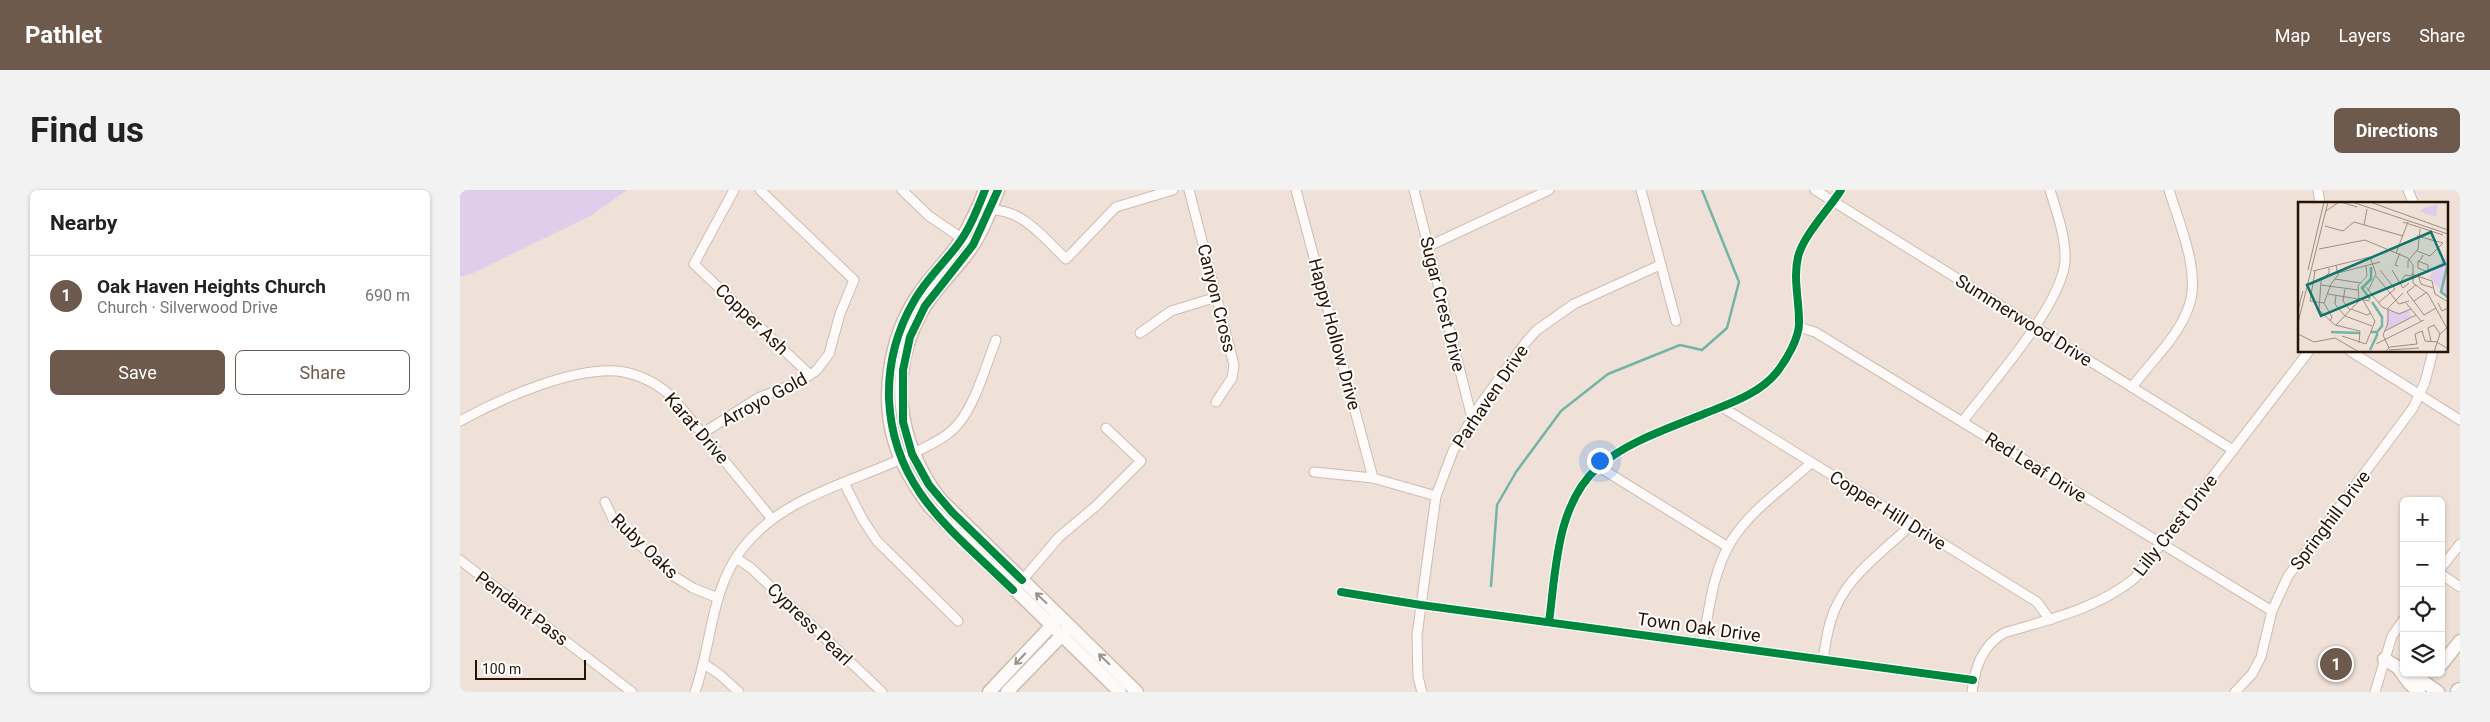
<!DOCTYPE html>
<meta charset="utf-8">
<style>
:root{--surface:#fff;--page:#f2f2f2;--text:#222;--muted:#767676;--line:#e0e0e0;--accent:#6e5a4c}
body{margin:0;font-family:Roboto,sans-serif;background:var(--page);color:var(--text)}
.controls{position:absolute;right:15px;bottom:15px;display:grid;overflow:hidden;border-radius:8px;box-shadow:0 1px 4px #0004}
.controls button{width:45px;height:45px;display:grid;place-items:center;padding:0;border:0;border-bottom:1px solid var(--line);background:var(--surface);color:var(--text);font:25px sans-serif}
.scale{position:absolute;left:15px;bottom:12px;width:111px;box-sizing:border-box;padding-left:5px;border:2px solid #281201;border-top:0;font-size:14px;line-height:18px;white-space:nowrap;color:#281201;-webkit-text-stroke:4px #fff;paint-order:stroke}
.you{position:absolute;left:1139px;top:270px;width:18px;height:18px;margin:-12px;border:4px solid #fff;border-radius:50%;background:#1a73e8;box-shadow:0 0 0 8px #1a73e833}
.badge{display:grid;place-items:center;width:32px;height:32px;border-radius:50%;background:var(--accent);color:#fff;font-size:16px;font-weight:700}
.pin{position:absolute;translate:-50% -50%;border:2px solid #fff;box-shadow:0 1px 5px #0006}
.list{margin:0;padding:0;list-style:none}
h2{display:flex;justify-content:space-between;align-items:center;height:65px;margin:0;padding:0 20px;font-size:21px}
h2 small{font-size:16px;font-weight:400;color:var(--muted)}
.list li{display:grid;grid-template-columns:32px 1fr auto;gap:15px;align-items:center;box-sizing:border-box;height:80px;padding:0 20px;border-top:1px solid var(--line)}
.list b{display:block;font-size:19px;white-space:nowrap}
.list p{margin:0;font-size:16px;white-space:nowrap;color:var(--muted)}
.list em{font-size:16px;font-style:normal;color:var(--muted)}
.actions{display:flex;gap:10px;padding:15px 20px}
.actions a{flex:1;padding:11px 0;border:1px solid var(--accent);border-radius:8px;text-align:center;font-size:18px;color:var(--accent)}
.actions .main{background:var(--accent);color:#fff}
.icon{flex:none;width:28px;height:28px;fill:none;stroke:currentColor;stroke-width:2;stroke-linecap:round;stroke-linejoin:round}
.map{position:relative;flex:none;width:2000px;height:502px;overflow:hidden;border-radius:8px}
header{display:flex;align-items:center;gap:30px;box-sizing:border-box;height:70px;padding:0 25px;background:var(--accent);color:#fff}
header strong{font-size:24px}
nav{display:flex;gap:28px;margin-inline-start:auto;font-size:18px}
.intro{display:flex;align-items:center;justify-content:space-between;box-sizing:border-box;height:120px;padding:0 30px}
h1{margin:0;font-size:35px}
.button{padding:12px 22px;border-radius:8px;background:var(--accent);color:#fff;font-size:18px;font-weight:700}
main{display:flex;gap:30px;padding:0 30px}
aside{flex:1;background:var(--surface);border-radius:8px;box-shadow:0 1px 4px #0004}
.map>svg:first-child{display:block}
.green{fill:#dfcdec}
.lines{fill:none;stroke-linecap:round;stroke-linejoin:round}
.stream{stroke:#73b4a5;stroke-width:2.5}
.street-casing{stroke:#cebdaf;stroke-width:11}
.secondary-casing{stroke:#cebdaf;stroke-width:15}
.highway-casing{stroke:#cebdaf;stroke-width:19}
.street{stroke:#fdfaf9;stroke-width:9}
.secondary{stroke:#fdfaf9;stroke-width:12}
.highway{stroke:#fdfaf9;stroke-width:16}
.cycleway-casing{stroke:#fff;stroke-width:11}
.cycleway{stroke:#00873e;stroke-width:8}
.oneway{stroke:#9d9289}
.labels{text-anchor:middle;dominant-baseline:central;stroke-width:4;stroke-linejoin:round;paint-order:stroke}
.street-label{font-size:18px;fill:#281201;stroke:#fff}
.inset-river{fill:none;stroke:#73b4a5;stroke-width:2.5}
.inset-road{fill:none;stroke:#9f8e81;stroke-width:1}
.view{fill:#0f766e;fill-opacity:0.15;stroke:#0f766e;stroke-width:2.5}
.inset-edge{fill:none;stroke:#281201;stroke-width:2.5}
</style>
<header>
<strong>Pathlet</strong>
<nav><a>Map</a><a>Layers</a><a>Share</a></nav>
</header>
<div class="intro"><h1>Find us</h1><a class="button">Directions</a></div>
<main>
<aside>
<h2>Nearby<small></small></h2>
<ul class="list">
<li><span class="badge">1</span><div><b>Oak Haven Heights Church</b><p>Church · Silverwood Drive</p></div><em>690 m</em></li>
</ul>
<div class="actions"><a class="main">Save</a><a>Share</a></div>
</aside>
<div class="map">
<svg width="2000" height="502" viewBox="0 0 2000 502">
<rect width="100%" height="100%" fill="#efe1d7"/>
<path class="green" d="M0,0h167l-35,25 -119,58 -13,4z"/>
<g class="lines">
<path class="stream" d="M1031,396l6,-81 19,-33 45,-61 47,-37 72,-29 22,5 25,-22 12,-46 -37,-92"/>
<g class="street-casing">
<g id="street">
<path d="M274,0l-40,74 116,111"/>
<path d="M442,0l27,26 37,25"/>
<path d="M729,0l45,175 -2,13 -16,24"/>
<path d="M836,0l77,288"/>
<path d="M954,0l58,228"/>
<path d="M1181,0l35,131"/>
<path d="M1355,0l418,260"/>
<path d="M1858,0l2,14"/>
<path d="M1948,0l6,14"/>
<path d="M526,20c35,-3 57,27 80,49l50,-52 57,-17"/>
<path d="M969,56l120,-56"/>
<path d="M1339,137l16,5 457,279"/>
<path d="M680,143l31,-22 46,-14"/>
<path d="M1890,161l110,69"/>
<path d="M1672,197c19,-25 47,-51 57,-81 12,-34 -10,-83 -20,-116"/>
<path d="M1262,217l315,195 13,18"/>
<path d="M0,231c40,-22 118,-57 164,-49 19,4 36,13 50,27l98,120"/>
<path d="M1503,231c27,-36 99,-116 102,-160 1,-24 -8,-48 -15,-71"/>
<path d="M243,243l55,-35 39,-15 19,-12 13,-17 11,-40 14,-34 -94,-90"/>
<path d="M1139,277l129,80"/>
<path d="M854,282l59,6 63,18"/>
<path d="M384,293l19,37 14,21 81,80"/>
<path d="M145,312l9,19 58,54 21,13 25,10"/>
<path d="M276,368l15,10 131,124"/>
<path d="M0,370l172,132"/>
<path d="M1981,378l19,-24"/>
<path d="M1981,384l19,13"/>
<path d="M560,393l39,-46 37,-31 45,-45 -35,-33"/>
<path d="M881,402l80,13 552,75"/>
<path d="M1089,432c7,-52 7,-117 49,-155 30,-26 72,-39 108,-54 25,-10 53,-19 71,-41 10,-13 23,-35 22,-51 0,-22 -6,-43 -1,-64 5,-21 31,-48 43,-67"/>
<path d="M1243,453c6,-34 10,-73 29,-103 19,-30 53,-53 79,-77"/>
<path d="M1363,469c3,-17 5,-36 13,-52 14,-33 50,-58 75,-82"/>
<path d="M244,474l15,10 20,18"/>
<path d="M235,502c17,-48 15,-101 47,-143 42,-55 115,-67 174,-97 15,-8 32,-15 43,-29 17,-21 27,-58 37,-83"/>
<path d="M962,502l-4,-15 -1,-42 19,-139 17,-45 27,-46 46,-63 11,-12 37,-26 86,-39"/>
<path d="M1512,502c3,-25 10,-46 32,-59 46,-14 93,-24 131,-55l174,-227"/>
<path d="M1775,502l17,-18 9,-17 11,-46 16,-35 125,-168 12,-26 8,-31"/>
<path d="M1915,502l17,-56 12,-17"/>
</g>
</g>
<g class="secondary-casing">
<g id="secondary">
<path d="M525,0c-6,16 -14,33 -23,48 -13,22 -33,39 -46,60 -26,40 -35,97 -22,142 7,25 21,47 36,67l190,185"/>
<path d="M538,0c-8,22 -17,46 -32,65 -13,17 -29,32 -41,51 -38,63 -29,135 15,193l197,193"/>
<path d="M1924,469l20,12"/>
<path d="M1981,475l19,-24"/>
<path d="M1939,479l10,14 10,9"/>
<path d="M1951,483l27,19"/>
<path d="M529,502l66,-70"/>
<path d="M547,502l58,-60"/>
</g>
</g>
<g class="highway-casing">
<path id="highway" d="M1999,502l1,-1"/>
</g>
<use href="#street" class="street"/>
<use href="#secondary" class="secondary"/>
<use href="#highway" class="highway"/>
<g class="cycleway-casing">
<g id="cycleway">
<path d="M525,0c-8,20 -16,41 -29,57 -14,18 -31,34 -42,54 -18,31 -26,63 -25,98 4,91 64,132 124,191"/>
<path d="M538,0l-25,55 -48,61 -15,31 -7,33v52l9,32 17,31 23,27 70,68"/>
<path d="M881,402l80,13 552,75"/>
<path d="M1089,432c7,-52 7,-117 49,-155 30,-26 72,-39 108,-54 25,-10 53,-19 71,-41 10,-13 23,-35 22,-51 0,-22 -6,-43 -1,-64 5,-21 31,-48 43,-67"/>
</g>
</g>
<use href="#cycleway" class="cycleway"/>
</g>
<defs><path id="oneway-shaft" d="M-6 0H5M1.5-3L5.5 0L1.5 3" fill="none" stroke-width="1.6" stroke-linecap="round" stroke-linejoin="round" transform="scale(1.25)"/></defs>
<g class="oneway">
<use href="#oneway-shaft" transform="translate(581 408) rotate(-137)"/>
<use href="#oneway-shaft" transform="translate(560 469) rotate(133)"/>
<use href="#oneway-shaft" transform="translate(644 469) rotate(-136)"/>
</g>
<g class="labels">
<g class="street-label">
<text transform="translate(757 108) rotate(76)">Canyon Cross</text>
<text transform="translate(983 114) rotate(76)">Sugar Crest Drive</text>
<text transform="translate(292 129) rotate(44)">Copper Ash</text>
<text transform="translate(1564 130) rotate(32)">Summerwood Drive</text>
<text transform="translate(875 144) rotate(75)">Happy Hollow Drive</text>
<text transform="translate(1030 206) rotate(-56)">Parhaven Drive</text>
<text transform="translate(304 209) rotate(-28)">Arroyo Gold</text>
<text transform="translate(237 238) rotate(49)">Karat Drive</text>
<text transform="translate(1576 277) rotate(32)">Red Leaf Drive</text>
<text transform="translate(1428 320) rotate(32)">Copper Hill Drive</text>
<text transform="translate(1870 330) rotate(-53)">Springhill Drive</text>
<text transform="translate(1715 335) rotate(-52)">Lilly Crest Drive</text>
<text transform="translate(185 356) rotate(44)">Ruby Oaks</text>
<text transform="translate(62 418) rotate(37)">Pendant Pass</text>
<text transform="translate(350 434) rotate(44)">Cypress Pearl</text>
<text transform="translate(1239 437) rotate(8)">Town Oak Drive</text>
</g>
</g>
<g transform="translate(1838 12)">
<rect width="150" height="150" fill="#efe1d7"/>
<path d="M140,2l-2,13 -15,-5 3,-4zM150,51v45l-19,-21zM89,108l8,3 13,-2 4,6 -26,13z" fill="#dfcdec"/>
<path class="inset-river" d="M150,61l-7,29 7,5M72,97l-8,-11 9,-9v-12M74,100l10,15v9l-5,6M33,130l29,1M72,148l7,-15v-3h-6"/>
<path class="inset-road" d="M43,0l16,5M54,0l96,32M72,0l78,28M28,9l13,-9M105,20l40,13M66,23l3,-16M27,24l18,5 11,-9 49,14M21,47l46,-9 43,18 5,7v18l15,11 20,36M119,49l13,5 13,-13 -26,-7M98,51l12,-31M120,59l10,4v7l-10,-4v-7h1l2,-2 2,-4M100,64l-3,-1 5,-12M31,66v5l-8,8 -2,29 16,15 25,6 -1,12M110,66v-7l10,-12 2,-20M10,68l16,-68M94,68l11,18 6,-5M15,69l57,-14 6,17 -8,17M17,69l-5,30 14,2M40,71l42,-11M113,72l21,7 3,13 13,8M120,73l3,9 12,4M78,74l23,28 10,-3M37,77l26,4M102,81l5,-8 7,1M23,83l37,5M118,83l-9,7 17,23 12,-7M68,85l16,20 17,7 12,-5M47,87l-2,12 7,9M30,92l42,7M38,93l-1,9 10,12M116,99l13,-9M26,101l7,-19 7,-9 -2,-10M26,101l8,14 -2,4M80,101l17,-14 -15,-19M108,101l15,18M140,101l4,8 6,-3M53,107l16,6 4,-2M0,108l5,-19M47,114l27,10M0,121l30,-121M38,123l23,-24 -1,-15 9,-10 -1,-10M87,129l31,-16M0,132l16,8 21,-4 24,14M44,134l24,8 9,-23 -12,-21M133,139l-3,-13 6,-3 6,9M78,142l48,-24M91,146l-6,-13 5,-12v-15l15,-15M91,148l30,-2M64,150h16M87,150l5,-5 27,-3 -2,-10 7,-3 3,10 12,1 11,7M136,150l6,-18 8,-7"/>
<path class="view" d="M133,30l14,32 -124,52 -14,-31z"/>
<rect width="150" height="150" class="inset-edge"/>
</g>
</svg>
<div class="controls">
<button>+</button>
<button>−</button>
<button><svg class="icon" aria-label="locate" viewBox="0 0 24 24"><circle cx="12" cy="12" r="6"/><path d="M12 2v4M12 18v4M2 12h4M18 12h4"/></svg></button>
<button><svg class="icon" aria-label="layers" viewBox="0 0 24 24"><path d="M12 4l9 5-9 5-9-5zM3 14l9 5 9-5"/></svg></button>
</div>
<div class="scale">100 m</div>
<div class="you"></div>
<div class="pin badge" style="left:1876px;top:474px">1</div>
</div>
</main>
